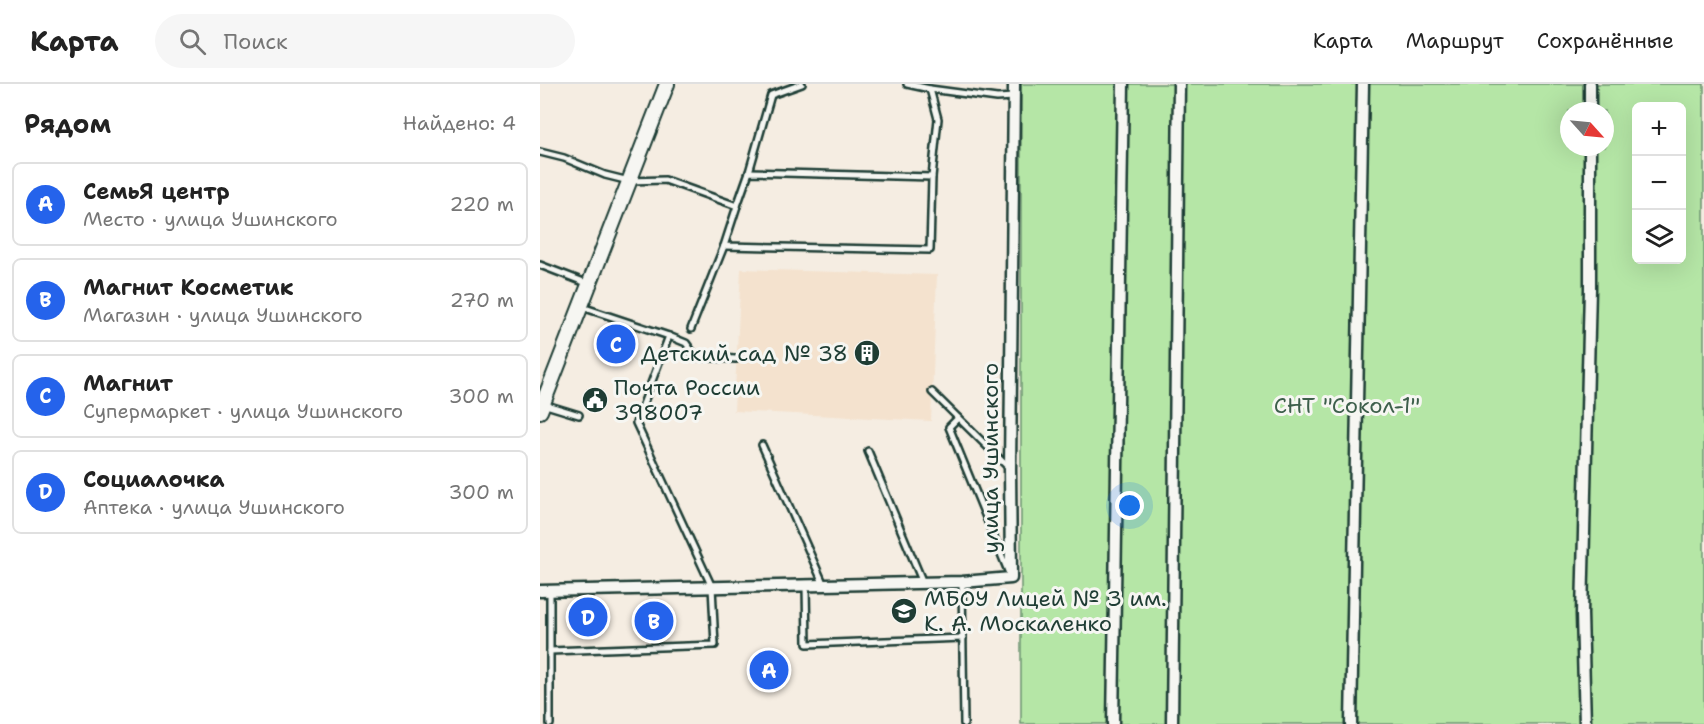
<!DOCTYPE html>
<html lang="ru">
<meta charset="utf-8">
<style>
:root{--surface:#fff;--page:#f6f6f6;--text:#222;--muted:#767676;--line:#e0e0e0;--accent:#2563eb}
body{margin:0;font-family:"Shantell Sans",sans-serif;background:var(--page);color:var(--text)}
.controls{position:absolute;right:18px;top:18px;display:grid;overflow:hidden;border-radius:9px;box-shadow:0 6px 24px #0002}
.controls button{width:54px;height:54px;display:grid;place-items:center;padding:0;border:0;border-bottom:2px solid var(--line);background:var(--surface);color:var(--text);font:30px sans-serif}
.compass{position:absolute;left:1020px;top:18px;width:54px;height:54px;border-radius:50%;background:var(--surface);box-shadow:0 6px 24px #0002;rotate:117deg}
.you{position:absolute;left:590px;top:422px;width:21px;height:21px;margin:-15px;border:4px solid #fff;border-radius:50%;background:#1a73e8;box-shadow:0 0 0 9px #1a73e833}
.badge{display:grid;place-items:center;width:39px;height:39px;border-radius:50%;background:var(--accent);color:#fff;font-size:20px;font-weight:700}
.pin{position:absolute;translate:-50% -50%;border:3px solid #fff;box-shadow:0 2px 6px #0006}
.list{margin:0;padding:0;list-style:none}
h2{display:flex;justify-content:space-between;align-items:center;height:78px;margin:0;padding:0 24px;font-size:26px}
h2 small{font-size:20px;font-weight:400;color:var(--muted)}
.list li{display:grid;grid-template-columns:39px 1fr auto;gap:18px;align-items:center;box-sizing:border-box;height:84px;margin:0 12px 12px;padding:0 12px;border:2px solid var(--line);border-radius:9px}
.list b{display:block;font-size:22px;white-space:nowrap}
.list p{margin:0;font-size:20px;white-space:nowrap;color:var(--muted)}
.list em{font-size:20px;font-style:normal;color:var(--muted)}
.icon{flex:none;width:33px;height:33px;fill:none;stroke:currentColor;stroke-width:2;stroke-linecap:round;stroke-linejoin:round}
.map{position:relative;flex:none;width:1164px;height:640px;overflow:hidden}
header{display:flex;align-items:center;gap:36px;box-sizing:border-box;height:84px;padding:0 30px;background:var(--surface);border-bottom:2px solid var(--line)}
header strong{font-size:28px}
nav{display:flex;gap:33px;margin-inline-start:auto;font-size:21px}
.search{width:420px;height:54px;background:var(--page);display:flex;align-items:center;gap:15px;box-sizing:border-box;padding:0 21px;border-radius:33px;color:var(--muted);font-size:22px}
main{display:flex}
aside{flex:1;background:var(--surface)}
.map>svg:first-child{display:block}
.built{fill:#f4e2ce}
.green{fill:#b5e6a6;stroke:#6a926d;stroke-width:1.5;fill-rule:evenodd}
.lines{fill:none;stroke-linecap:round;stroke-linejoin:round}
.service-casing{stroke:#1f3d34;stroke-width:10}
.minor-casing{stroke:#1f3d34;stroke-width:15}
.tertiary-casing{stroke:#1f3d34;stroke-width:18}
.service{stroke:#f6f6f2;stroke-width:5}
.minor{stroke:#f6f6f2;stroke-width:10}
.tertiary{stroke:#f6f6f2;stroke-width:14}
.labels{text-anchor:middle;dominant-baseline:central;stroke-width:6;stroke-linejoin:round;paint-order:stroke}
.poi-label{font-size:22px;fill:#1f3d34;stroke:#f6f6f2;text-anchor:start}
.park-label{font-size:22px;fill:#3d5f4b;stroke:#f6f6f2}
.street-label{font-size:22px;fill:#1f3d34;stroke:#f6f6f2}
</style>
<header>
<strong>Карта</strong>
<div class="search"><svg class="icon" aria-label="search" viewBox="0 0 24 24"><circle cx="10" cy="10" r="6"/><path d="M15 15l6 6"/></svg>Поиск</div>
<nav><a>Карта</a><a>Маршрут</a><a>Сохранённые</a></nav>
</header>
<main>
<aside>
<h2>Рядом<small>Найдено: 4</small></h2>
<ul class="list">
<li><span class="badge">A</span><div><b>СемьЯ центр</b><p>Место · улица Ушинского</p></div><em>220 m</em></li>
<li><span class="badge">B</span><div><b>Магнит Косметик</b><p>Магазин · улица Ушинского</p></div><em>270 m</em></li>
<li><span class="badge">C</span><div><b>Магнит</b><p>Супермаркет · улица Ушинского</p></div><em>300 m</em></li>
<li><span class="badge">D</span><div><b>Социалочка</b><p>Аптека · улица Ушинского</p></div><em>300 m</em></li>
</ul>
</aside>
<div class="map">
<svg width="1164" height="640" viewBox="0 0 1164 640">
<rect width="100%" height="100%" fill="#f5ede2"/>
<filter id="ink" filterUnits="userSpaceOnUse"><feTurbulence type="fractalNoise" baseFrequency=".0167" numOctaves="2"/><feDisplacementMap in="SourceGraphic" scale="12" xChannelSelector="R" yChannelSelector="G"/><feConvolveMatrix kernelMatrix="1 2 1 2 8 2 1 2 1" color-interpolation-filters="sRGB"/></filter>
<g filter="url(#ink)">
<path class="built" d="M201,185l196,6 -6,146 -197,-10z"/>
<path class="green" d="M481,0h683v640h-683zM1096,22h46v154h-46zM1029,27h36v36h-36z"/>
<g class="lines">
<g class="service-casing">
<g id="service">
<path d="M390,5l67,9 17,-1"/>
<path d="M0,68l24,6 41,17 24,6 36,-1 72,26 12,-34 183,5 6,-58 -8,-30 -23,-5"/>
<path d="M209,88l22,-77 31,-11"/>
<path d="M197,122l-13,40 206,4 2,-73"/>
<path d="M0,181l49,19"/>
<path d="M151,245l33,-83"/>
<path d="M129,252l17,7 10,14 40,2"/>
<path d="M392,308l77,76"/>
<path d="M3,320l36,11"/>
<path d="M418,334l-9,9 59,144"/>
<path d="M222,361l62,140"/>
<path d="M328,367l55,132"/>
<path d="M422,498l2,142"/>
<path d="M266,502l1,58 156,-6"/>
<path d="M10,507v133"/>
<path d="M10,567l165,-6 -3,-58 -76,-164 33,-87 -87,-29"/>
</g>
</g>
<g class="minor-casing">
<g id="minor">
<path d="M1050,27v-27"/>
<path d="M0,507l422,-9 49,-4 -1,-109 4,-385"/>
<path d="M573,640l10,-640"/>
<path d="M632,640l7,-640"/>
<path d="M811,640l12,-640"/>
<path d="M1045,640l-3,-110 8,-325v-142"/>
</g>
</g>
<g class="tertiary-casing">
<path id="tertiary" d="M0,327l127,-327"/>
</g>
<use href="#service" class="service"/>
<use href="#minor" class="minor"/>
<use href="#tertiary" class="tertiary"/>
</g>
</g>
<defs>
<g id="building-disc" transform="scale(1.35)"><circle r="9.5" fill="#1f3d34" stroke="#f6f6f2"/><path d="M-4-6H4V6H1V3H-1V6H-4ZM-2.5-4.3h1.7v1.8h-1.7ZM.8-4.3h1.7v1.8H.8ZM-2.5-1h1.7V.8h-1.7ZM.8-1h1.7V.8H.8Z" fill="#fff"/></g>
<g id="civic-disc" transform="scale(1.35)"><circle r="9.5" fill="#1f3d34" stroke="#f6f6f2"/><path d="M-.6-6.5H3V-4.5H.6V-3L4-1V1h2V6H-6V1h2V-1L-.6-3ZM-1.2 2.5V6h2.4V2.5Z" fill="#fff"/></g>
<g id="school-disc" transform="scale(1.35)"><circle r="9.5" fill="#1f3d34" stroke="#f6f6f2"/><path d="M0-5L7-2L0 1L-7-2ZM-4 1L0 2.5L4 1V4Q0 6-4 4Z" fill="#fff"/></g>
</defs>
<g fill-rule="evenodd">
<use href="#building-disc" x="327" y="269"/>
<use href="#civic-disc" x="55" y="316"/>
<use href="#school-disc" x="364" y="527"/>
</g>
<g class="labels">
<g class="poi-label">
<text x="308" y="269" text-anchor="end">Детский сад № 38</text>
<text x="74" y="303">Почта России<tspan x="74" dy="25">398007</tspan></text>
<text x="384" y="514">МБОУ Лицей № 3 им.<tspan x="384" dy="25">К. А. Москаленко</tspan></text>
</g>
<g class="park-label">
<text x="807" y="321">СНТ "Сокол-1"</text>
</g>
<g class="street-label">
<text transform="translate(450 374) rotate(-90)">улица Ушинского</text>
</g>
</g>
</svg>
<div class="controls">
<button>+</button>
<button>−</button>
<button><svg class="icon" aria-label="layers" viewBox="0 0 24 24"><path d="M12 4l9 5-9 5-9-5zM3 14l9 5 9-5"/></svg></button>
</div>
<svg class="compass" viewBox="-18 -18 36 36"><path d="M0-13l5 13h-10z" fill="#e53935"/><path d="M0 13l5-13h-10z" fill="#767676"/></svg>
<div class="you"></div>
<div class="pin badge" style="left:229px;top:586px">A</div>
<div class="pin badge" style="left:114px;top:537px">B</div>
<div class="pin badge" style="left:76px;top:260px">C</div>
<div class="pin badge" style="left:48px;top:533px">D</div>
</div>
</main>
